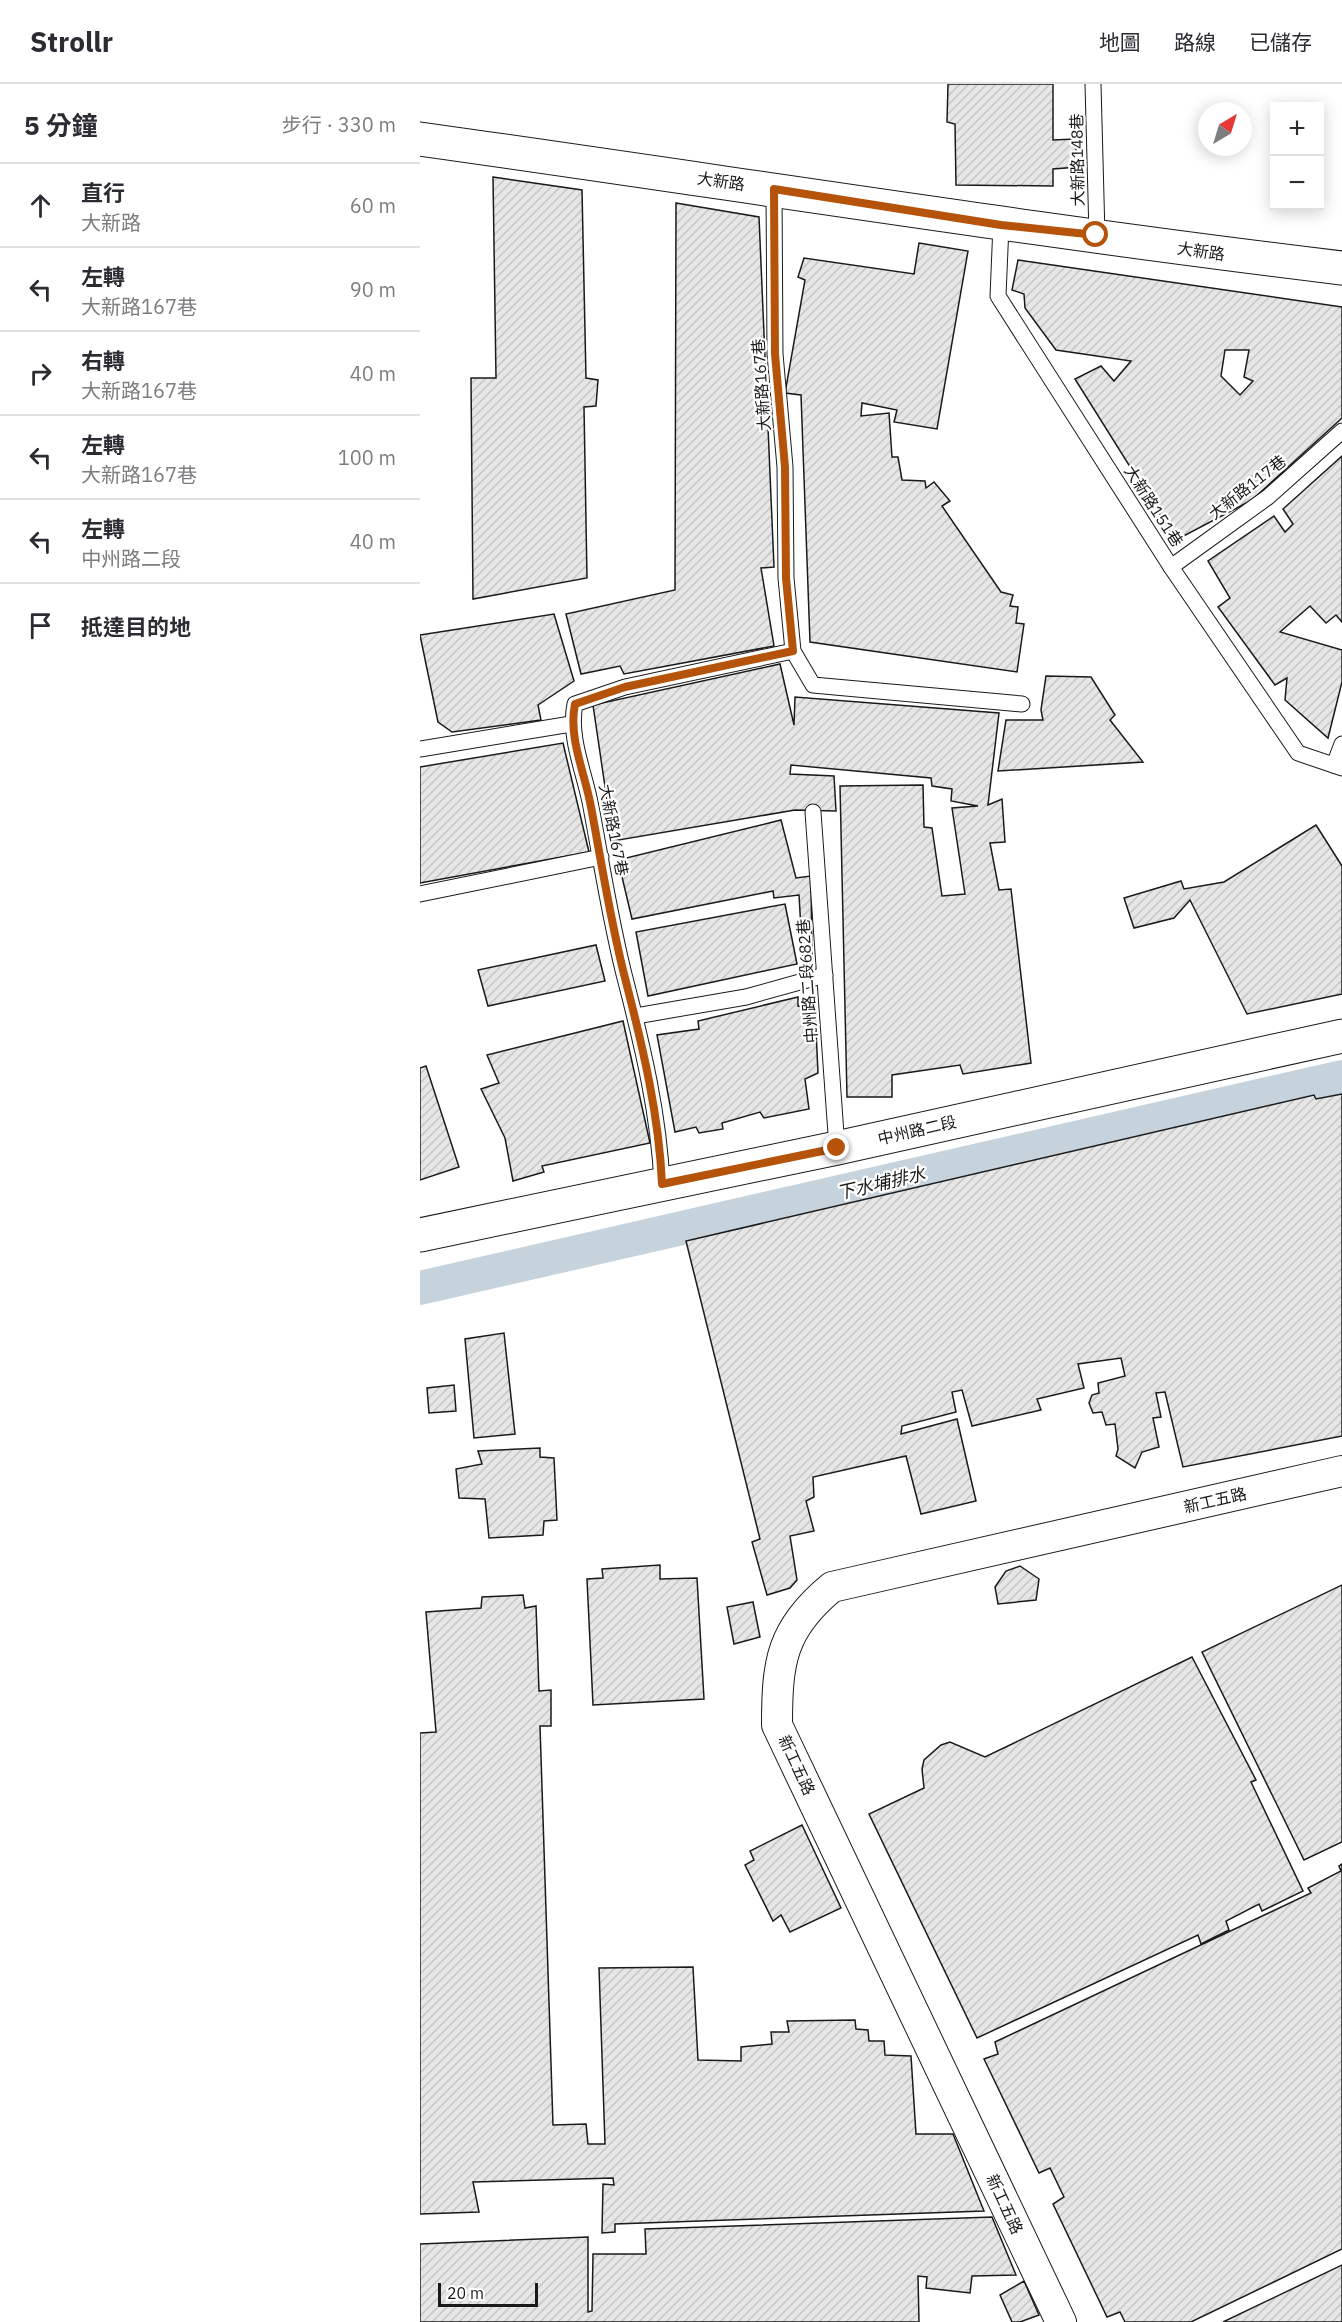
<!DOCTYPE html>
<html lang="zh-TW">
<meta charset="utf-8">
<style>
:root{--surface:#fff;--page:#f2f2f3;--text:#2b2b33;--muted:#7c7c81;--line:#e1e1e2}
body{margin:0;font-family:"IBM Plex Sans","Noto Sans TC",sans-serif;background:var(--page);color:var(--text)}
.controls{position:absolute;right:18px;top:18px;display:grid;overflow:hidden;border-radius:0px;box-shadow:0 3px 15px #0003}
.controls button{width:54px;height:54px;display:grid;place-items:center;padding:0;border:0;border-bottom:2px solid var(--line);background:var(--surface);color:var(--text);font:30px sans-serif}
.compass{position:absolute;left:778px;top:18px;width:54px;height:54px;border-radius:50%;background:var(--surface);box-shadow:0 3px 15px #0003;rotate:38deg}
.scale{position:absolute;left:18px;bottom:15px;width:100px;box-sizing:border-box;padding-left:6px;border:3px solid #1a1a1a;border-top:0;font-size:16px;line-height:21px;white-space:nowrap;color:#1a1a1a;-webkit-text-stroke:4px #fff;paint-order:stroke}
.stop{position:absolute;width:18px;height:18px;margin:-14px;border:4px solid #b45309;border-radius:50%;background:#fff}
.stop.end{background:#b45309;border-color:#fff;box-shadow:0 2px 6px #0008}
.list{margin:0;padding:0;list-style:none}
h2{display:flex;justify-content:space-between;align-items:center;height:78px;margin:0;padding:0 24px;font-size:26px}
h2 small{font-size:20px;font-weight:400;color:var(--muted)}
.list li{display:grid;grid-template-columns:39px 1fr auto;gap:18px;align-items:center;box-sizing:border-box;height:84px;padding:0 24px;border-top:2px solid var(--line)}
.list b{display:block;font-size:22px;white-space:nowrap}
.list p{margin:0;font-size:20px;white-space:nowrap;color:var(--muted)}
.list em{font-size:20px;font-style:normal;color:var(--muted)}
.icon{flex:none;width:33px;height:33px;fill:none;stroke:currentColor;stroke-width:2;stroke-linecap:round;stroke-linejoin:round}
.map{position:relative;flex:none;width:922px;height:2238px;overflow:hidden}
header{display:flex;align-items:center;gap:36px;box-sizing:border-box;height:84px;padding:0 30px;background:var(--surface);border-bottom:2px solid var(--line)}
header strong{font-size:28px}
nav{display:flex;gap:33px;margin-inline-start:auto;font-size:21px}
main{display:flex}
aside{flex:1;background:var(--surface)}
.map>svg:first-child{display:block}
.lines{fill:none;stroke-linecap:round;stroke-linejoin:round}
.canal{stroke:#c6d2dc;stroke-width:34}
.building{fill:url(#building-hatch);stroke:#1a1a1a;stroke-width:1.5;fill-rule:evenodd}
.service-casing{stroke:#1a1a1a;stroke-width:17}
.minor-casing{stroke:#1a1a1a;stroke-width:32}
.tertiary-casing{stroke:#1a1a1a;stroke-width:35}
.service{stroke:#fff;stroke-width:15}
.minor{stroke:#fff;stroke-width:30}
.tertiary{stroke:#fff;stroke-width:33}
.route{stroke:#b45309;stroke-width:8}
.labels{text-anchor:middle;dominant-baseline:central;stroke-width:4.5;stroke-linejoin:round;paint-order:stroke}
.street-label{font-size:16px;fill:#1a1a1a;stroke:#fff}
.water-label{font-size:18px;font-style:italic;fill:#1a1a1a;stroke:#fff}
</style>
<header>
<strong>Strollr</strong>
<nav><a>地圖</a><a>路線</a><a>已儲存</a></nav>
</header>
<main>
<aside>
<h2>5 分鐘<small>步行 · 330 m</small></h2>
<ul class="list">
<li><svg class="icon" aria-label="ahead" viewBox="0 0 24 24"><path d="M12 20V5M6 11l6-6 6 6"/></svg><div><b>直行</b><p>大新路</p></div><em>60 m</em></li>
<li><svg class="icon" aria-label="left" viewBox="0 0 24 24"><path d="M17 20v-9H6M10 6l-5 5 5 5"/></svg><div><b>左轉</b><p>大新路167巷</p></div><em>90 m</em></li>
<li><svg class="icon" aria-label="right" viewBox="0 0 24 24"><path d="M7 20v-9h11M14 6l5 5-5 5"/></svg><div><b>右轉</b><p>大新路167巷</p></div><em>40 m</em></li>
<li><svg class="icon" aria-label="left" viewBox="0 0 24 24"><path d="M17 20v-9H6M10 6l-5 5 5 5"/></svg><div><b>左轉</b><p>大新路167巷</p></div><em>100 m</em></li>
<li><svg class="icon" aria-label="left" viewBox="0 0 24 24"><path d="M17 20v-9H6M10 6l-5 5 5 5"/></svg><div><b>左轉</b><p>中州路二段</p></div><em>40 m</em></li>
<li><svg class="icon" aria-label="arrive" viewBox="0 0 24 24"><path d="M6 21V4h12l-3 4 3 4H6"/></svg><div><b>抵達目的地</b></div></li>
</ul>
</aside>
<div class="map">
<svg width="922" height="2238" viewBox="0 0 922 2238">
<defs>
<pattern id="building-hatch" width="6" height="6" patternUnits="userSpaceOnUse" patternTransform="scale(1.5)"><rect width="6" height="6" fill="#e6e6e6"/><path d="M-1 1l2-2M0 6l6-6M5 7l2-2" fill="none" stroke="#c5c5c5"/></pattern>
</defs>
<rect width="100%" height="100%" fill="#fff"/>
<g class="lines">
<path class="canal" d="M0,1204l922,-211"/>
</g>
<g class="building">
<path d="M528,0h105v56l22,-1 3,28 -25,2v17l-97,-1 -1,-61 -8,-2z"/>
<path d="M73,93l89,13 4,188 12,2 -2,26 -12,1 3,171 -114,21 -2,-221h25z"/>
<path d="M256,119l83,14 15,350 -13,1 13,78 -150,28 -4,-8 -39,8 -15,-60 109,-24z"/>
<path d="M499,159l49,8 -31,178 -43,-7 3,-12 -35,-7 -1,13 28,-3 3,44h6l4,23 23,1 1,7 8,-6 16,19 -8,5 59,86 12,3 -3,11 8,1 -2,16 8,1 -7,48 -207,-30 -9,-247 -16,-2 20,-113 -7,-3 6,-19 110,16z"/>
<path d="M598,176l324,47v111l-90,82 -76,40 -101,-161 26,-13 13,15 17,-20 -75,-11 -31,-42 -1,-14 -12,-4zM805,266h24l-5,27 9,4 -13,14 -19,-19z"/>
<path d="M922,372v166l-6,-7 -10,8 -16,-17 -30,26 62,18v32l-14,56 -43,-38 2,-22 -12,7 -57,-78 12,-9 -22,-37 66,-45 11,16 8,-8 -10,-15z"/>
<path d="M134,530l20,67 -36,24 3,15 -89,12 -14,-10 -18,-87z"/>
<path d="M360,580l14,61 1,-28 204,16 -11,92 14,-6 3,43 -15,1 9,47 12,-1 20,174 -68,11 -3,-9 -68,10v22h-45l-7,-311 83,-1 1,42 8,1 10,68 23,-2 -13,-86 26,-2 -27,-5 1,-12 -20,-3 -1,-8 -140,-13 -1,9 44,2 2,35 -41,-1 -182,31 -20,-136z"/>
<path d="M626,592l45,1 24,38 -5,5 33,42 -145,9 8,-51h37l-2,-10z"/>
<path d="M143,659l26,109 -169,31v-116z"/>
<path d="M361,736l15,58 15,-2 1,88 -9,-1 -4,-68 -25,3 -1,-7 -141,28 -14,-59z"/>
<path d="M896,741l26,41v128l-95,20 -57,-114 -16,18 -40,10 -10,-30 57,-17 3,8 40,-7z"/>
<path d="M365,820l12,60 -149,32 -12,-64z"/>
<path d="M176,861l9,36 -117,25 -10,-36z"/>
<path d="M378,913v9l17,3 3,64 -13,6 4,30 -45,9 -4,-6 -38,11 1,6 -24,4 -3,-6 -21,5 -18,-97 42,-6 -1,-8z"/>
<path d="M203,937l27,122 -108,23 2,6 -31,9 -8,-43 -24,-49 18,-6 -12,-28z"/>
<path d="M6,982l33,101 -39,13v-112z"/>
<path d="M922,1010v342l-159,31 -18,-75 -9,1 5,24 -8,1 6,29 -17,5 -7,16 -19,-12 2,-7 -3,-25 -9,1 -4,-13 -9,1 -4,-10 3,-8 7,-2 -1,-10 27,-7 -4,-18 -43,6 6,24 -47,11 4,11 -69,16 -10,-36 -10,2 4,20 -54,14 -1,8 56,-15 19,82 -55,13 -15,-58 -93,21 1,20 -8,4 8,30 -24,5 7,44 -7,8 -23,7 -15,-53 8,-3 -74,-298 628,-146 2,4z"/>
<path d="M84,1249l11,101 -41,4 -9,-99z"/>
<path d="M34,1301l2,26 -27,2 -2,-25z"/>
<path d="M120,1364v9l14,1 3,62 -13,1 -1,14 -54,3 -4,-39 -26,-1 -3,-29 26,-5 -4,-13z"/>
<path d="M240,1481v14l37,-1 7,121 -111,6 -6,-126 16,-1 -1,-9z"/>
<path d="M600,1482l19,13 -3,21 -38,4 -3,-17 11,-16z"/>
<path d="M922,1501v257l-38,18 -102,-208z"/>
<path d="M103,1511l2,13 11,-2 3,85 12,-1v36h-11l13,399 33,-1 2,20h17l-6,-176 94,-1 5,93 43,1v-14l31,-3 -1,-12h18l-2,-11 68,-1 1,9 12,1 1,11h15l1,14 26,1 5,78h37l31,77 -369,13v8l-13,1 1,-49 11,1 -1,-7 -140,4 6,30 -59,2v-481l16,-1 -10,-120 55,-4 1,-11z"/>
<path d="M333,1518l7,35 -26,7 -7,-37z"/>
<path d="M772,1573l64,123 -5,2 52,109 -41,20 -3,-7 -33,17 3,9 -28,14 -3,-9 -221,103 -108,-224 55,-26 -2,-19 2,-9 17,-15 9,-3 35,15z"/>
<path d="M382,1741l39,83 -51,24 -9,-17 -8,6 -28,-56 9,-5 -4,-9z"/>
<path d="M922,1780v385l-151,73h-66l-5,-10 -13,5 -54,-113 11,-7 -14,-29 -11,5 -55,-114 14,-5 -3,-12 316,-149 -3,-5 33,-17 -2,-5z"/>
<path d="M572,2133l24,58 -44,1 -2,17 -44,-5 1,-11 -9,-1 1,46h-499v-78l168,-7v75l4,-1 1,-57h53l-1,-25z"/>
<path d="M922,2181v57h-119z"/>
<path d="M604,2197l15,34 -19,7h-8l-12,-27z"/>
</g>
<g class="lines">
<g class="service-casing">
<g id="service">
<path d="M673,0l4,151"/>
<path d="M354,105l1,165 10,113 1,111 7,73 20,34 209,19"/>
<path d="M581,141l-3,71 173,271 127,186 44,15"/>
<path d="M751,483l97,-70 74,-66"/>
<path d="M0,665l151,-25"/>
<path d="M914,681l8,-21"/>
<path d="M393,728l24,336"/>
<path d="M0,810l181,-37"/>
<path d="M216,932l110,-19 79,-22"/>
<path d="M242,1100c-3,-69 -19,-136 -36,-202 -15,-57 -24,-117 -35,-175 -6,-34 -23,-69 -16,-103l50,-17 168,-36"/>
</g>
</g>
<g class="minor-casing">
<path id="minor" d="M641,2238l-284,-597c0,-63 4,-96 55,-138l510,-116"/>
</g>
<g class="tertiary-casing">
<g id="tertiary">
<path d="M0,55c307,43 614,92 922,129"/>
<path d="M0,1151l417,-87 505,-112"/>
</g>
</g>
<use href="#service" class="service"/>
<use href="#minor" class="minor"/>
<use href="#tertiary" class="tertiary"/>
</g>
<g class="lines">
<path class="route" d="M417,1064l-175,36c-3,-69 -19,-136 -36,-202 -15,-57 -24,-117 -35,-175 -6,-34 -23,-69 -16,-103l50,-17 168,-36 -7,-73 -1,-111 -10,-113 -1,-165 227,36 95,10"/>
</g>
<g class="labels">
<g class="street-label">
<text transform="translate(657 76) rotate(-91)">大新路148巷</text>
<text transform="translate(301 97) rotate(8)">大新路</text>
<text transform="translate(781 167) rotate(8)">大新路</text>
<text transform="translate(341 301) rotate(-94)">大新路167巷</text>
<text transform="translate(827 403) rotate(-38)">大新路117巷</text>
<text transform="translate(734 422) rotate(57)">大新路151巷</text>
<text transform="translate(194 746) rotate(79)">大新路167巷</text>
<text transform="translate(387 897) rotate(-94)">中州路二段682巷</text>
<text transform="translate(497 1046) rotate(-13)">中州路二段</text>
<text transform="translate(795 1416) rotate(-13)">新工五路</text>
<text transform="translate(377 1681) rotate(65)">新工五路</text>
<text transform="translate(585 2120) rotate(65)">新工五路</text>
</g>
<g class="water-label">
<text transform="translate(461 1099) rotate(-13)">下水埔排水</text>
</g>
</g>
</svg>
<div class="controls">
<button>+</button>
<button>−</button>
</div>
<svg class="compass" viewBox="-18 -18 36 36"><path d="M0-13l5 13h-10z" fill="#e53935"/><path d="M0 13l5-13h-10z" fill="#7c7c81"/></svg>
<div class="scale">20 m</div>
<div class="stop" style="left:676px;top:151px"></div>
<div class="stop end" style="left:417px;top:1064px"></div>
</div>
</main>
